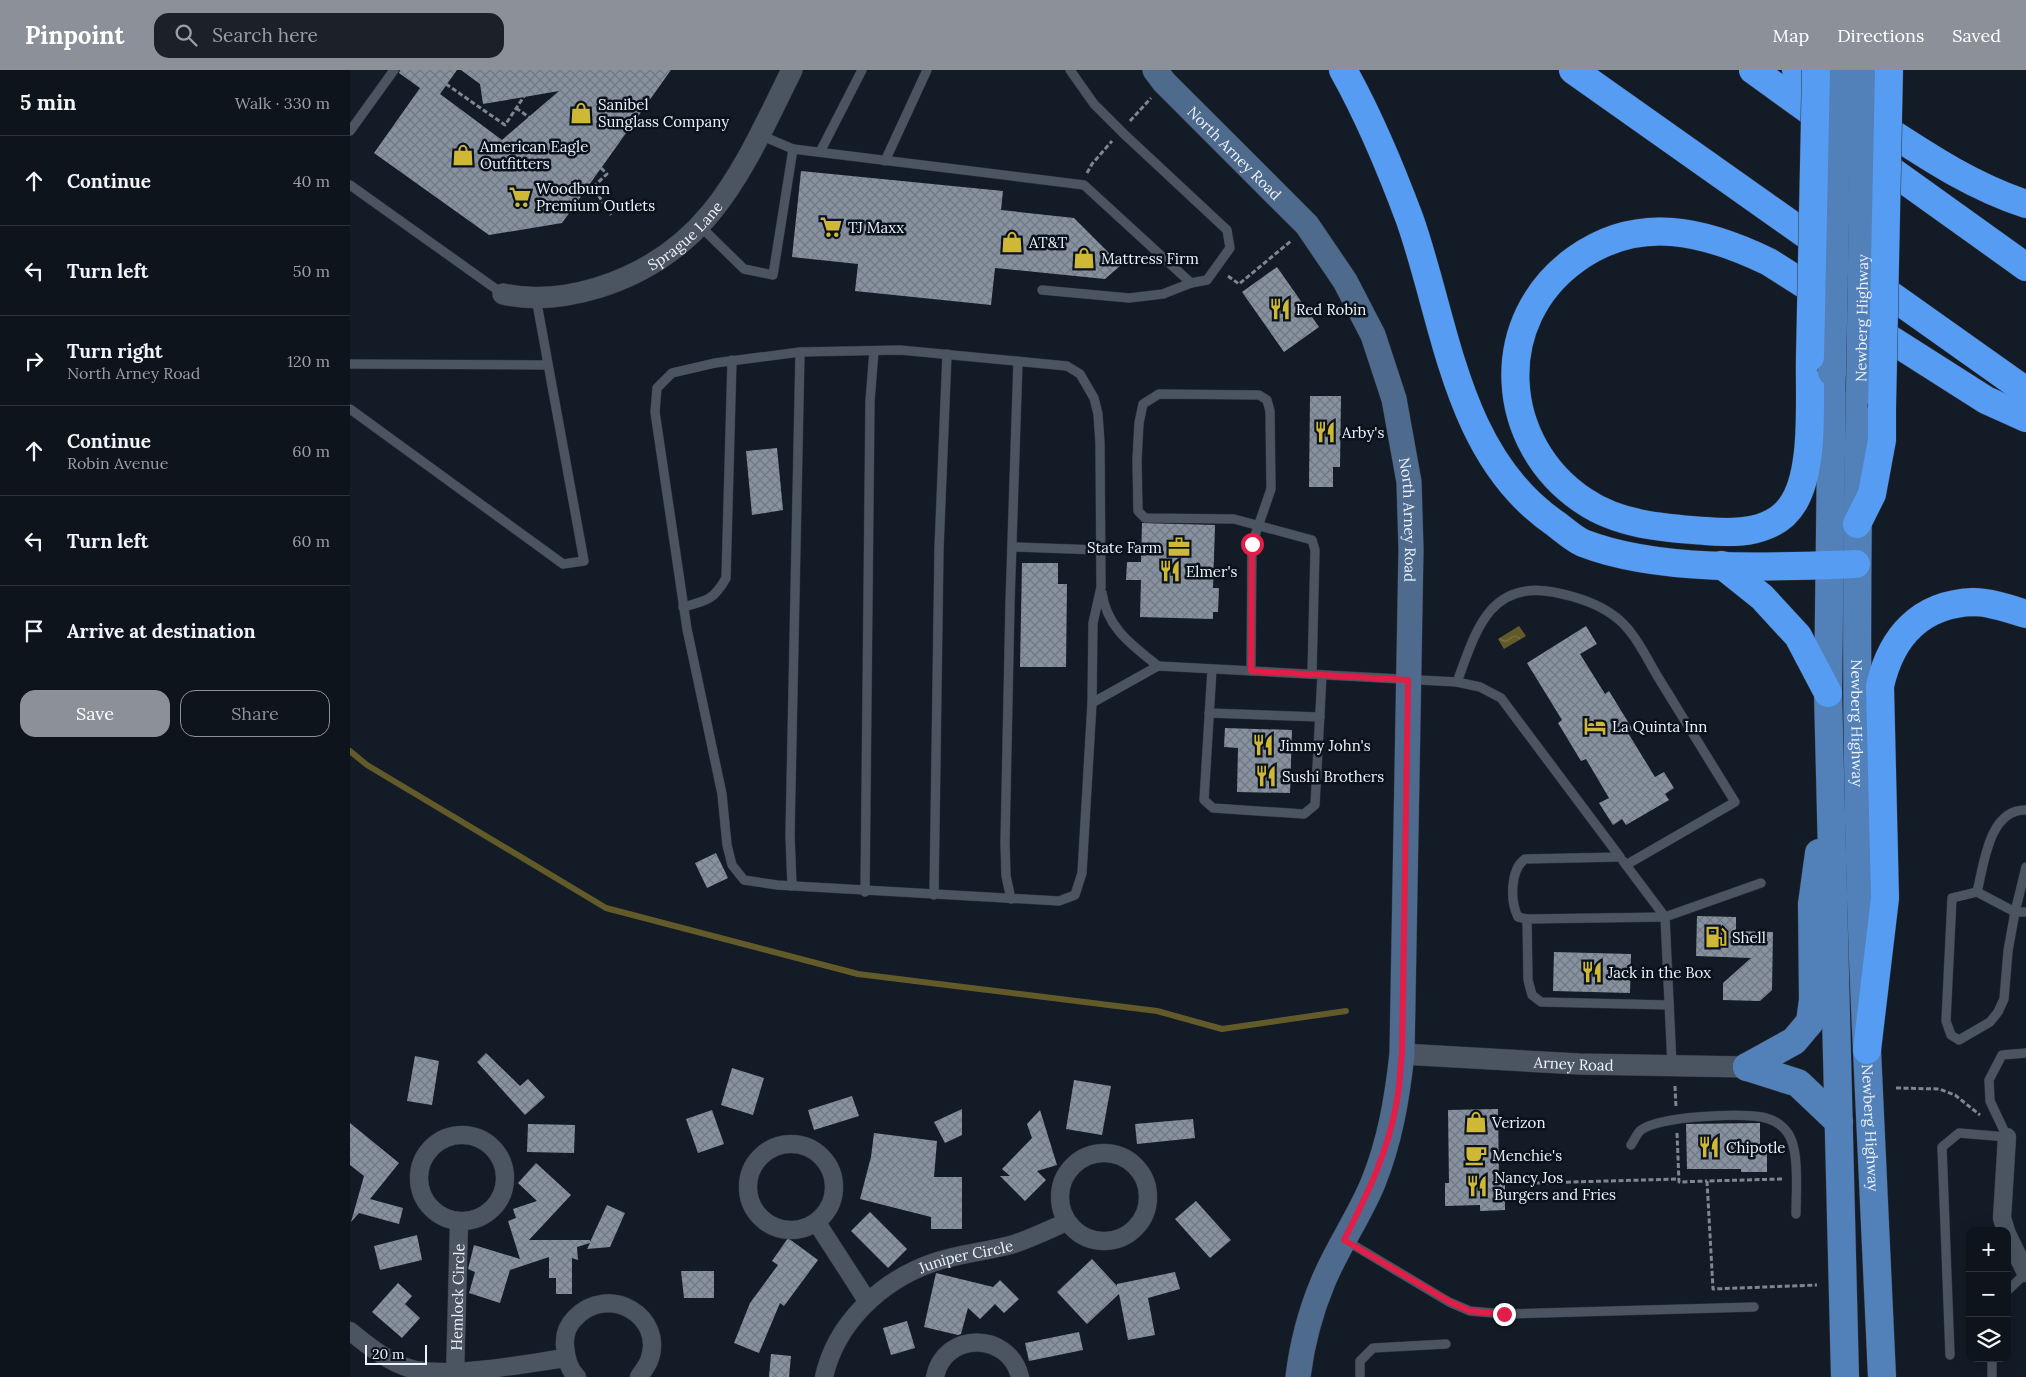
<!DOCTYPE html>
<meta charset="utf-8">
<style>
:root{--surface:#0e141c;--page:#1c2129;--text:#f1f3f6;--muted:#9b9ea3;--line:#2e333b;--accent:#8c9099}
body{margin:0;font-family:Lora,serif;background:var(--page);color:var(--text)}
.controls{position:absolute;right:15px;bottom:15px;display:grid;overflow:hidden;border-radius:10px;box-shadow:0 5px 20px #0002}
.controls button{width:45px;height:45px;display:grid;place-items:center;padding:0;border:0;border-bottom:1px solid var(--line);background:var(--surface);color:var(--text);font:25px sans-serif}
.scale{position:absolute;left:15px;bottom:12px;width:62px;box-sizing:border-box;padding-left:5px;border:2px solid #edf3fb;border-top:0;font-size:14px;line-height:18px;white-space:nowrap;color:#edf3fb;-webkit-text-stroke:4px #0a121c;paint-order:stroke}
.stop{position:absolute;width:15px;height:15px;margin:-11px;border:4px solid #e11d48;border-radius:50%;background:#fff}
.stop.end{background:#e11d48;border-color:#fff;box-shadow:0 1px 5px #0008}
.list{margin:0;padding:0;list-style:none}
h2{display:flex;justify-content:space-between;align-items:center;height:65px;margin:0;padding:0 20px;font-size:21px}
h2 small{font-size:16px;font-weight:400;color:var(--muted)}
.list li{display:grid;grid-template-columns:32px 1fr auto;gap:15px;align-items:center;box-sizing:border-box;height:90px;padding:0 20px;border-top:1px solid var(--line)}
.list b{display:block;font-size:19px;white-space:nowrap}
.list p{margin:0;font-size:16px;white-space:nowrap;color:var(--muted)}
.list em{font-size:16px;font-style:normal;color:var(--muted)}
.actions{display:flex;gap:10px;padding:15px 20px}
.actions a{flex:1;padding:11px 0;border:1px solid var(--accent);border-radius:15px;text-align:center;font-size:18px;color:var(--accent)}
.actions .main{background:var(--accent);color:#fff}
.icon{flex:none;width:28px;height:28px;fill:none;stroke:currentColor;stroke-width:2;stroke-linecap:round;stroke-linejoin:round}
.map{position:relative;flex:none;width:1676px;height:1307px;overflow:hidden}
header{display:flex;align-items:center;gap:30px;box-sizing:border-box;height:70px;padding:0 25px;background:var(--accent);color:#fff}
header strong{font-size:24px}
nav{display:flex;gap:28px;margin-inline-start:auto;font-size:18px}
.search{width:350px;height:45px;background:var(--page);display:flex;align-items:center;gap:12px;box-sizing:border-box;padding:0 18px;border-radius:15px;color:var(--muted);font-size:19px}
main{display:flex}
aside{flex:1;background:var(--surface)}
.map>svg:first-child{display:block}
.water{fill:url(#water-waves)}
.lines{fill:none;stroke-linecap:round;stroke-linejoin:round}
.stream{stroke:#635a29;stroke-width:6}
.building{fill:url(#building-cross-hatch)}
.service-casing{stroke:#31353e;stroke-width:10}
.minor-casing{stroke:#31353e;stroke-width:19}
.tertiary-casing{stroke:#31353e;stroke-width:22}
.secondary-casing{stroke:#31353e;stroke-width:26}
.primary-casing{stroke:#31353e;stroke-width:29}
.motorway-casing{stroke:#31353e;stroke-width:29}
.path{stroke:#7f8690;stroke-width:3;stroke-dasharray:5 2.5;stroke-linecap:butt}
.service{stroke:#4b5561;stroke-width:9}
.minor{stroke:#4b5561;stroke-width:18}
.tertiary{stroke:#4b5561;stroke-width:21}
.secondary{stroke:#4e6a8d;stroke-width:25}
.primary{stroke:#5280b9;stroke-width:28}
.motorway{stroke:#569cf3;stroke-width:28}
.primary-bridge-casing{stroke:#31353e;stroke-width:29;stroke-linecap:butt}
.motorway-bridge-casing{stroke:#31353e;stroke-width:29;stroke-linecap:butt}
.primary-bridge{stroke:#5280b9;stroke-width:28}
.motorway-bridge{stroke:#569cf3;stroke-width:28}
.route{stroke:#e11d48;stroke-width:6}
.labels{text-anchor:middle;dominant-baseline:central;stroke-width:5;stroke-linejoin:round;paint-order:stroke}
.poi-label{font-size:15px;fill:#edf3fb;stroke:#0a121c;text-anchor:start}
.street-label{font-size:15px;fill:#edf3fb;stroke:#0a121c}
</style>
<header>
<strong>Pinpoint</strong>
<div class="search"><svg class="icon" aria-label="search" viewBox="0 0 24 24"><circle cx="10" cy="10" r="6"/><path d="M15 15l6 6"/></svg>Search here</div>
<nav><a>Map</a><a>Directions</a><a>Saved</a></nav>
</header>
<main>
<aside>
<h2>5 min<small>Walk · 330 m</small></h2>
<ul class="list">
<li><svg class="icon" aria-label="ahead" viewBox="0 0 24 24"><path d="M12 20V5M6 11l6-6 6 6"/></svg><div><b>Continue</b></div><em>40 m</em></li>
<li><svg class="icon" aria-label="left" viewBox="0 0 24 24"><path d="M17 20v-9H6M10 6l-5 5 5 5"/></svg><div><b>Turn left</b></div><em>50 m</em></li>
<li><svg class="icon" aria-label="right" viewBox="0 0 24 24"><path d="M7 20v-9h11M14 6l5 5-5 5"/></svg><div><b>Turn right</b><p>North Arney Road</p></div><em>120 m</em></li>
<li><svg class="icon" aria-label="ahead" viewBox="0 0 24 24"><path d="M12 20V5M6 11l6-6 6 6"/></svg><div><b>Continue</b><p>Robin Avenue</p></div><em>60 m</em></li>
<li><svg class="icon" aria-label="left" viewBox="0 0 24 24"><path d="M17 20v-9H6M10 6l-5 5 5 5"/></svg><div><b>Turn left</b></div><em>60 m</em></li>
<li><svg class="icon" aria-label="arrive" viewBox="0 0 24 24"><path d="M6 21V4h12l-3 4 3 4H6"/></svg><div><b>Arrive at destination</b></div></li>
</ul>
<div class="actions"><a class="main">Save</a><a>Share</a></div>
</aside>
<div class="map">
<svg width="1676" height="1307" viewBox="0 0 1676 1307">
<defs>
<pattern id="water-waves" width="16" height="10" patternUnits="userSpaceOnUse" patternTransform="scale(1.25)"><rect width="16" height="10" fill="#635a29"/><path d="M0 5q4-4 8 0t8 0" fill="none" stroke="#7a7249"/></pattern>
<pattern id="building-cross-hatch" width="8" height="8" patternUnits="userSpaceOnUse" patternTransform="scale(1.25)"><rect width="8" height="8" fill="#8792a0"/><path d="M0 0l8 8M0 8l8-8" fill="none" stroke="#717882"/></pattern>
</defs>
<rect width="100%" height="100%" fill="#131b26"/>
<path class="water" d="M1169,556l7,10 -22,13 -6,-10z"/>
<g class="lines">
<path class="stream" d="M0,681l17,14 239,143 252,66 299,37 65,18 124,-18"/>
</g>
<g class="building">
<path d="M50,0h57l-17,24 62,46 57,-49 -76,13 -3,-20 -19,-14h210l-109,153 -73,12 -115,-82 46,-65 -21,-15z"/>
<path d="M451,101l202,20 -2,19 73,8 47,47 -16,14 -110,-11 -4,37 -136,-14 3,-27 -66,-7z"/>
<path d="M927,197l42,60 -35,25 -42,-60z"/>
<path d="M960,326h31l-1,71h-7v20h-24z"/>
<path d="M427,378l6,62 -31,5 -6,-64z"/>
<path d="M792,453l73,2 -2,63h6l-1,24h-5v7l-73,-2 1,-37h-15l1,-18h14z"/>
<path d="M672,493h36v21h9l-1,83h-46z"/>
<path d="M1236,556l11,18 -17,10 25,40 4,-3 24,39 -5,3 27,44 9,-5 10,16 -9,6 4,6 -43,25 -4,-6 -9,6 -14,-22 10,-5 -23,-39 -5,2 -23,-38 4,-3 -35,-57z"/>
<path d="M875,658l67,2 -2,63 -53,-1 1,-44 -14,-1z"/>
<path d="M366,783l12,25 -21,10 -12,-25z"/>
<path d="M1347,846l39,1v14l37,1 -1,58 -12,11 -37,-1v-17l28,-25 -55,-2z"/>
<path d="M1204,882l77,2 -1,39 -77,-2z"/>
<path d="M136,983l34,33 8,-7 17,18 -20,18 -48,-53z"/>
<path d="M65,986l24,5 -7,44 -25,-4z"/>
<path d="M382,998l32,10 -11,37 -32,-10z"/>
<path d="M724,1010l37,6 -9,49 -36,-6z"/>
<path d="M502,1026l7,20 -45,14 -6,-20z"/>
<path d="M612,1039v26l-17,8 -11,-21z"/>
<path d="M1148,1039l1,75h6v26l-25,1v-6l-35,1v-23h4l-1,-73z"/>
<path d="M362,1040l12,34 -26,9 -12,-34z"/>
<path d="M690,1040l17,55 -20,6 9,9 -21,21 -25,-25h10l-8,-7 30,-31 -5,-14z"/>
<path d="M843,1049l2,19 -58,6 -2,-20z"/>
<path d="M0,1053l49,40 -29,36 33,9 -4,16 -40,-11 -8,9 13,-46 -14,-11z"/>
<path d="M1410,1053v21h7v28h-26v-3h-54l-1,-45z"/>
<path d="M178,1054l47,1 -1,28 -47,-1z"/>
<path d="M524,1063l63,8 -3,36h28v52h-31v-12l-71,-18 11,-42z"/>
<path d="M186,1093l35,32 -42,45h61v2l17,-37 18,8 -15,34 -23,2 3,-6 -13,4 1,13 -6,-2v36h-16v-16h-7v-21l-39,13 -10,33 -31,-10 6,-21 -7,-3 6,-24 46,14 -12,-38 8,-3 -3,-9 24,-8 -19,-18z"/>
<path d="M846,1131l35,39 -21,18 -35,-39z"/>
<path d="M520,1142l37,37 -19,19 -37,-37z"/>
<path d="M67,1165l5,25 -42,10 -6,-24z"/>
<path d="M438,1168l30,22 -34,46 -4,-3 -21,50 -25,-10 16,-40 28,-38 -6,-4z"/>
<path d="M742,1189l25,27v-2l58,-12 5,17 -32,9 7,37 -27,5 -9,-46 -32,30 -30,-32z"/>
<path d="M331,1201h33v27h-30z"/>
<path d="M586,1203l57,14 7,-7 19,19 -15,14 -9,-9 -15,15 -12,-11 -7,26 -3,1 -34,-8z"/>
<path d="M48,1213l14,13 -7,8 15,14 -18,20 -30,-26z"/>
<path d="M557,1251l8,27 -24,7 -8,-27z"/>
<path d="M729,1262l4,18 -54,11 -4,-18z"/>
<path d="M421,1284l20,2 -2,21h-20z"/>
</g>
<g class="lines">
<g class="service-casing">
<g id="service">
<path d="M0,61l44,-61"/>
<path d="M410,65l33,14 291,36 107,98 16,-3 23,-32 -3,-18 -103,-96 -30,-30 -24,-34"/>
<path d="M470,82l42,-82"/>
<path d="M535,91l42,-91"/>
<path d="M0,115l153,109"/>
<path d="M351,157l43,42 29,6 20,-126"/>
<path d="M692,220l87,8 34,-4 28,-11"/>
<path d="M550,280l167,16 13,8 14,24 4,16 2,29 1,144 -8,36 -1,80 -10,170 -7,22 -16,6 -282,-16 -33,-5 -12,-15 -5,-20 -5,-51 -35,-165 -32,-217 2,-24 15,-15 43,-10 85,-11z"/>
<path d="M0,294l197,1"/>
<path d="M0,339l213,155 21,-3 -48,-263"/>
<path d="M663,477l86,3"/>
<path d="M752,523c5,35 30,52 56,73"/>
<path d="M333,537c23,-6 31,-7 43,-29l6,-218"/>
<path d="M862,599l-8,131 9,8 91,6 11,-9 7,-130"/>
<path d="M901,601l1,-127 19,-55 -1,-78 -3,-11 -8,-5 -100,-1 -16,10 -4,19 -2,37 1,51 7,7 89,1 78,21 3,10 -3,124"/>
<path d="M1107,612c18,-48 31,-102 96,-90 21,4 42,10 60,23 22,15 34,45 48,67 25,40 49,80 74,120l-109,63"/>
<path d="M742,633l66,-37 299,16 23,5 21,11 119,159 -95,2c-15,11 -15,42 -7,58l9,2 138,-2"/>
<path d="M859,643l111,4"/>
<path d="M1676,740c-37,-1 -42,54 -49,82l-25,6 -6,123 5,14 8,5 31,-18 8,-10 6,-13 4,-48 7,-39h11"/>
<path d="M1273,791l42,56"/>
<path d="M442,816l-2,-51 10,-483"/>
<path d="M515,822l5,-491 4,-50"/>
<path d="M1627,822l38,20 11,-45"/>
<path d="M584,825l5,-346 8,-195"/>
<path d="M661,829l-5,-23 -1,-33 5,-240 8,-242"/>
<path d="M1177,849l1,61 4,15 9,7 128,3"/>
<path d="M1322,995l-7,-148 96,-34"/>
<path d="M1657,1067l-17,-36 -1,-21 13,-25 24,-2"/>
<path d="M1281,1075c3,-4 6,-12 10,-15 20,-14 96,-17 121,-13 10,2 19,7 25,15 13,16 9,61 9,82"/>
<path d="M995,1170l104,62 21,9 35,3 249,-7"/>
<path d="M1657,1221l19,-18"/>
<path d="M1600,1285l-8,-208 17,-14 48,4"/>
<path d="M1642,1288v19"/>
<path d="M1010,1307v-16l13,-13 73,-4"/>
</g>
</g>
<g class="minor-casing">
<g id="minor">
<circle cx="112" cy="1108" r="43"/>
<circle cx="441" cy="1117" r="43"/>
<circle cx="754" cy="1127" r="44"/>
<path d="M467,1153l51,79"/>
<path d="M1656,1161l-4,-13 5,-81"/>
<path d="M1657,1164l19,39"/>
<path d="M0,1261c18,15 42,34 66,39 42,7 106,-6 150,-12"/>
<path id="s1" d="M105,1307l4,-155"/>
<path d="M227,1307c-9,-8 -11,-20 -12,-31 -1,-11 3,-21 10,-28 33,-35 91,-2 74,43 -2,5 -7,11 -10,16"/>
<path id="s2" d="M474,1307c12,-54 57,-96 108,-114 27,-10 55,-11 82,-19 18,-6 36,-15 53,-22"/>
<path d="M585,1307c9,-46 74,-46 85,0"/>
</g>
</g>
<g class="tertiary-casing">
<g id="tertiary">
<path id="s3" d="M153,224c31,7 64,3 94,-6 114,-35 146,-120 195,-218"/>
<path id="s4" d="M1052,984l177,10 168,3"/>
</g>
</g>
<g class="secondary-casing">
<g id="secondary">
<path id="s5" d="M805,0l9,12 143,143 38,56 28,54 21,64 15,83 2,67 -9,505c-5,45 -12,87 -29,129 -14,34 -36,65 -50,99 -13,31 -21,62 -25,95"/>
</g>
</g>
<g class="primary-casing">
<g id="primary">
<path d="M1482,302l-4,321 17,684"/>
<path id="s6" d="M1510,322c-5,219 -4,439 7,658 6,109 11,218 15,327"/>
<path d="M1397,997l47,-26 16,-19 3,-22 -1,-96 7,-51"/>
<path d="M1397,997l51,16 41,39"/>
</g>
</g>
<g class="motorway-casing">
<g id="motorway">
<path d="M993,0c27,48 48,99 67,150 37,106 46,236 146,304 8,6 18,15 27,19 77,30 191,24 273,21"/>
<path d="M1223,0l256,181"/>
<path d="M1403,0l79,57"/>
<path d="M1446,0l38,25"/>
<path d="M1520,49c51,33 98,66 156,85"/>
<path d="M1521,86l155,111"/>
<path d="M1518,209l158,112"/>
<path d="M1460,287c-1,41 5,110 -16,145 -18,31 -57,32 -89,29 -41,-3 -86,-6 -121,-30 -86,-57 -94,-181 -8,-242 63,-45 129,-28 193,3l217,138 40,18"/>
<path d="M1507,454l15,-30 10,-54v-32"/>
<path d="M1372,495l40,32 36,39 30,57"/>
<path d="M1517,980l18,-152 -5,-212c11,-49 40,-82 93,-84 17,0 37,7 53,12"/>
</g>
</g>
<g class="path">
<path d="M96,14l59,41 22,-33"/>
<path d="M166,38l17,12"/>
<path d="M780,51l21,-23"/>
<path d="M251,98l6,6 -14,13 18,28"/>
<path d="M737,103l5,-9 20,-23"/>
<path d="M878,206l11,8 52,-43"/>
<path d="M1325,1016l1,21"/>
<path d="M1546,1018l43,1 16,6 25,20"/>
<path d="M1327,1063l2,49 28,-1"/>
<path d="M1432,1109l-75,2 6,108 104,-4"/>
<path d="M1186,1113l143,-4"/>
</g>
<use href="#service" class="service"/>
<use href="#minor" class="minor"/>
<use href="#tertiary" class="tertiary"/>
<use href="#secondary" class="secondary"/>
<use href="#primary" class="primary"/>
<use href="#motorway" class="motorway"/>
<g class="primary-bridge-casing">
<g id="primary-bridge">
<path d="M1482,302l6,-302"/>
<path id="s7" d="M1510,322l5,-322"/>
</g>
</g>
<g class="motorway-bridge-casing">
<g id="motorway-bridge">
<path d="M1460,287l6,-287"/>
<path d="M1532,338l7,-338"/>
</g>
</g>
<use href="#primary-bridge" class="primary-bridge"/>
<use href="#motorway-bridge" class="motorway-bridge"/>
</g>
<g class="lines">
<path class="route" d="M902,474l-1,127 157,9 -6,374c-2,15 -2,31 -5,46 -8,50 -30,95 -53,140l106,62 20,9 34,3"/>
</g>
<defs>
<g id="shop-bare" transform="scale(1.725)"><path d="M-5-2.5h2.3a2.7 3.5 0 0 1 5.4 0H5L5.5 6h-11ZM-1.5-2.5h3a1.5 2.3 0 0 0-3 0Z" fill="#d0b837" stroke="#0a121c" stroke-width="2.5" paint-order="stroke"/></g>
<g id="supermarket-bare" transform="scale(1.725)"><path d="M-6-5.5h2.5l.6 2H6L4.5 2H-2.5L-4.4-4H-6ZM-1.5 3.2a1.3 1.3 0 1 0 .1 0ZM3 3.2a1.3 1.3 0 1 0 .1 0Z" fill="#d0b837" stroke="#0a121c" stroke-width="2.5" paint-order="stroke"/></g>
<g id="restaurant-bare" transform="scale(1.725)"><path d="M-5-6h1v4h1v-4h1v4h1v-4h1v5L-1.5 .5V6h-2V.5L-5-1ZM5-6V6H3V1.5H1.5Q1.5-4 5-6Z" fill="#d0b837" stroke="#0a121c" stroke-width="2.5" paint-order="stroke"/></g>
<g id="office-bare" transform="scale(1.725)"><path d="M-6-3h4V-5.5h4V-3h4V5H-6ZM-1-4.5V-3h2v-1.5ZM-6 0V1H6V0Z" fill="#d0b837" stroke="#0a121c" stroke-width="2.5" paint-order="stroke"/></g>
<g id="hotel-bare" transform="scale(1.725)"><path d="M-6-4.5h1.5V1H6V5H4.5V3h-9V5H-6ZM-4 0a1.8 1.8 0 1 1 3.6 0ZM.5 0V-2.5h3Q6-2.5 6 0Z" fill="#d0b837" stroke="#0a121c" stroke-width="2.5" paint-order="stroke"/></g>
<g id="fuel-bare" transform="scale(1.725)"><path d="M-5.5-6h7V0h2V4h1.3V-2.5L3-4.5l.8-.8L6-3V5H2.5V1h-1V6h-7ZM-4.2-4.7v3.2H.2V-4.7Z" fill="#d0b837" stroke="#0a121c" stroke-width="2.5" paint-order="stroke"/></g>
<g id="cafe-bare" transform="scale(1.725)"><path d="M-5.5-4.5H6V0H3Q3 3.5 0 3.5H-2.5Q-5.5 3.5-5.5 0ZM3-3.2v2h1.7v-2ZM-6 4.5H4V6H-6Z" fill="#d0b837" stroke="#0a121c" stroke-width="2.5" paint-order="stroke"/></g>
</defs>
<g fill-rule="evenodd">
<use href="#shop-bare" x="231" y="43"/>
<use href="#shop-bare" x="113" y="85"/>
<use href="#supermarket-bare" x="170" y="127"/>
<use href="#supermarket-bare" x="481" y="157"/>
<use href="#shop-bare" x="662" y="172"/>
<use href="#shop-bare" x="734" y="188"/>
<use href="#restaurant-bare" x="930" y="239"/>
<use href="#restaurant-bare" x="975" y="362"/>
<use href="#office-bare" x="829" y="477"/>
<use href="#restaurant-bare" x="820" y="501"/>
<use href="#hotel-bare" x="1245" y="656"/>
<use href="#restaurant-bare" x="913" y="675"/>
<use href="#restaurant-bare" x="916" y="706"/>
<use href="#fuel-bare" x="1366" y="867"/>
<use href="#restaurant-bare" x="1242" y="902"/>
<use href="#shop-bare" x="1126" y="1052"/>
<use href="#restaurant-bare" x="1359" y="1077"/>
<use href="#cafe-bare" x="1126" y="1085"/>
<use href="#restaurant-bare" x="1127" y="1116"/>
</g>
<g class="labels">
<g class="poi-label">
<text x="248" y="34">Sanibel<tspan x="248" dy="17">Sunglass Company</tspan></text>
<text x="130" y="76">American Eagle<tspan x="130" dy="17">Outfitters</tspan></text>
<text x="186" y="118">Woodburn<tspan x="186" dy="17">Premium Outlets</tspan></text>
<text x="498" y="157">TJ Maxx</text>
<text x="679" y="172">AT&amp;T</text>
<text x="751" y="188">Mattress Firm</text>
<text x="946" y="239">Red Robin</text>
<text x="992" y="362">Arby's</text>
<text x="812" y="477" text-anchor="end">State Farm</text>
<text x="836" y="501">Elmer's</text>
<text x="1262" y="656">La Quinta Inn</text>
<text x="930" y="675">Jimmy John's</text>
<text x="932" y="706">Sushi Brothers</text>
<text x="1382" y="867">Shell</text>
<text x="1258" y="902">Jack in the Box</text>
<text x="1142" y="1052">Verizon</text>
<text x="1376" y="1077">Chipotle</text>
<text x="1142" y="1085">Menchie's</text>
<text x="1144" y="1107">Nancy Jos<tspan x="1144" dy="17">Burgers and Fries</tspan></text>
</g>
<g class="street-label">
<text stroke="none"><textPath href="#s5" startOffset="115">North Arney Road</textPath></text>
<text stroke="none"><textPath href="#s3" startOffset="199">Sprague Lane</textPath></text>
<text stroke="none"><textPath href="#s7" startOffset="74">Newberg Highway</textPath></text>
<text stroke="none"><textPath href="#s5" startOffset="535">North Arney Road</textPath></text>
<text stroke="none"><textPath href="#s6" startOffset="331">Newberg Highway</textPath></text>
<text stroke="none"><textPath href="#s4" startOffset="172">Arney Road</textPath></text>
<text stroke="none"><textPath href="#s6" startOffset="736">Newberg Highway</textPath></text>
<text stroke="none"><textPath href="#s2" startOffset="198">Juniper Circle</textPath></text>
<text stroke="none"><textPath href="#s1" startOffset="80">Hemlock Circle</textPath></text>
</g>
</g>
</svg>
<div class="controls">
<button>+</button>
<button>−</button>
<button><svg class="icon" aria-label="layers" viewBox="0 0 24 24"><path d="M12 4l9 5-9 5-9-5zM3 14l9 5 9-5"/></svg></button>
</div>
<div class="scale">20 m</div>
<div class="stop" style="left:902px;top:474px"></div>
<div class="stop end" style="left:1154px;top:1244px"></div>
</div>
</main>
